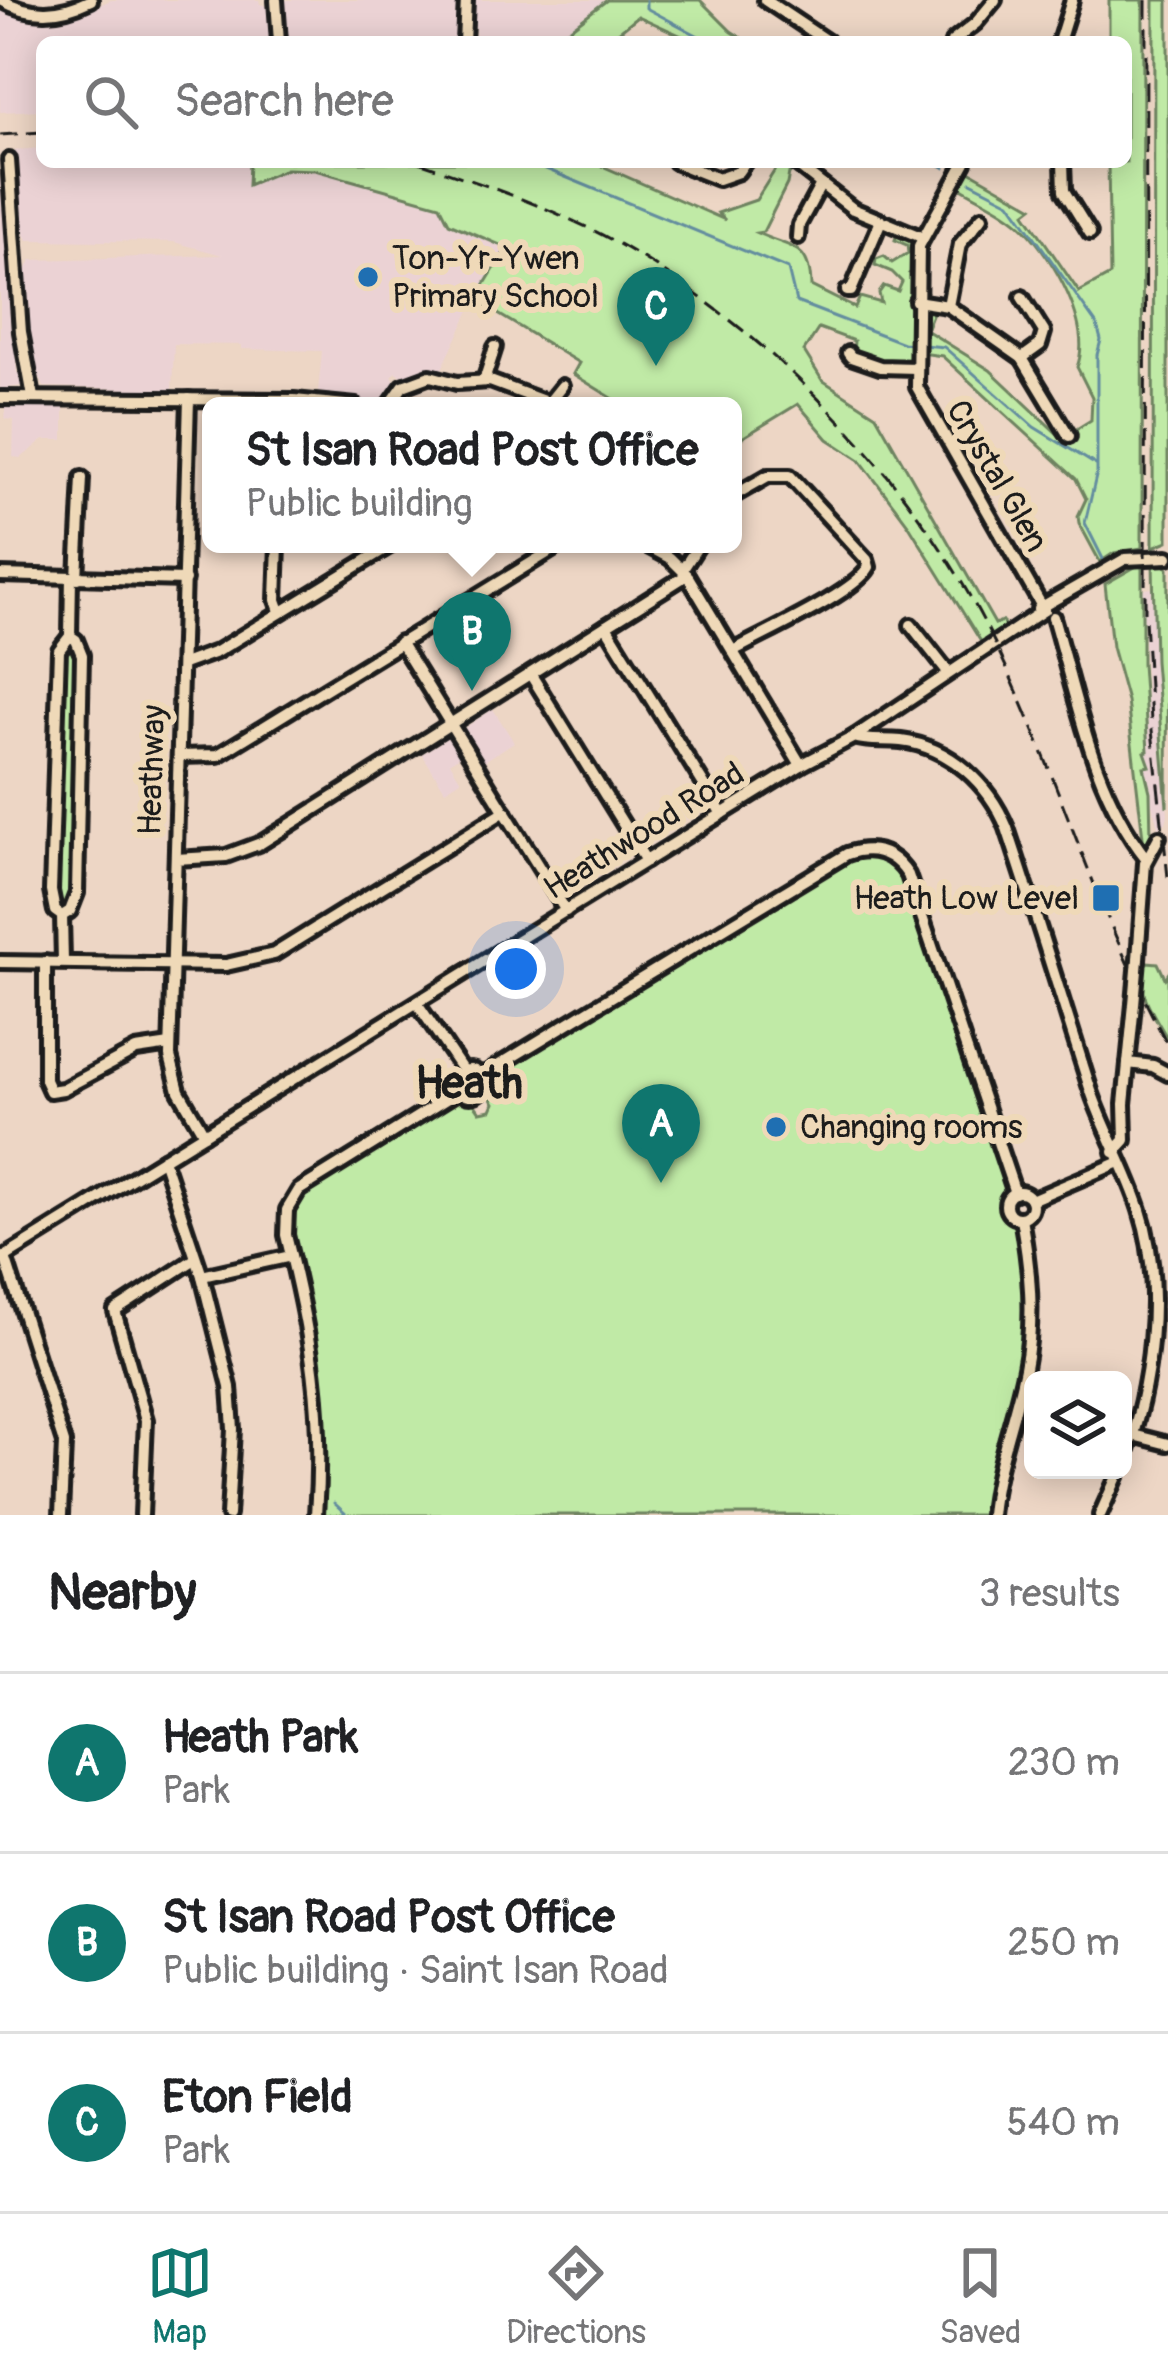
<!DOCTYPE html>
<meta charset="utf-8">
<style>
:root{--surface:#fff;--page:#f6f6f6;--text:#202124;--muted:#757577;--line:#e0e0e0;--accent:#0f766e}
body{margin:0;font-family:Pangolin,sans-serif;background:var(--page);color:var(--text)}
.controls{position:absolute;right:36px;bottom:36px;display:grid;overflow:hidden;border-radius:18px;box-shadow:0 6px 30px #0003}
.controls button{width:108px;height:108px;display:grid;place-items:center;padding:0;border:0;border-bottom:3px solid var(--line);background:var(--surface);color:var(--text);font:60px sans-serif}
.you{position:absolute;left:516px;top:969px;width:42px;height:42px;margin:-30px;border:9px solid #fff;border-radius:50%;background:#1a73e8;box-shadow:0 0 0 18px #1a73e833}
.badge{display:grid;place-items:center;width:78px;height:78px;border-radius:50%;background:var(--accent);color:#fff;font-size:39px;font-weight:700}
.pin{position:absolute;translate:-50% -99px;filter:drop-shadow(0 3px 6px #0008)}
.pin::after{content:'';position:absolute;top:63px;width:42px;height:36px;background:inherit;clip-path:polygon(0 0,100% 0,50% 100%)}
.popup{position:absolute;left:202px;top:397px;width:540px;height:156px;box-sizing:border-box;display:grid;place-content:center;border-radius:18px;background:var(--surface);filter:drop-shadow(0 3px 9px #0005);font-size:39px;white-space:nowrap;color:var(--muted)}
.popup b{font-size:45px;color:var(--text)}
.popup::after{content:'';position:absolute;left:50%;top:100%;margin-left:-24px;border:24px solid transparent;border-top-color:var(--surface)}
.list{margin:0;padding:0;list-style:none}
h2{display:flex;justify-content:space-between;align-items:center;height:156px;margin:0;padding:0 48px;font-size:51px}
h2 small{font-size:39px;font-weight:400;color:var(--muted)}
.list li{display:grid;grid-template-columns:78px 1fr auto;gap:36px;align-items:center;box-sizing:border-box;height:180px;padding:0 48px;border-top:3px solid var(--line)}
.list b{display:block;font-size:45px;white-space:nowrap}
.list p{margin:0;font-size:39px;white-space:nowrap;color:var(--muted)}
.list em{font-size:39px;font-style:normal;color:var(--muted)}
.icon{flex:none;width:66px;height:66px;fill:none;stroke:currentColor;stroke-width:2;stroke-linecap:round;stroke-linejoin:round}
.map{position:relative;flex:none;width:1168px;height:1515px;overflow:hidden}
.search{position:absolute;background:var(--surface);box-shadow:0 6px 30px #0003;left:36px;right:36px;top:36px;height:132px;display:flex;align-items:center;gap:30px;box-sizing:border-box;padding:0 42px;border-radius:18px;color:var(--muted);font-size:45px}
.sheet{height:696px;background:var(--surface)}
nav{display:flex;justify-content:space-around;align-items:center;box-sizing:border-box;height:168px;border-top:3px solid var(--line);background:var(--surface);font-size:33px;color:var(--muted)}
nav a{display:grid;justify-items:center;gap:6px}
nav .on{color:var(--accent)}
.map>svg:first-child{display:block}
.built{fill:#ebd2d4}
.green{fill:#c0eaa6;stroke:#6e8361;stroke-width:3}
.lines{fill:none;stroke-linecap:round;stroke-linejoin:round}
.stream{stroke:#648d9f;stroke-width:3}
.minor-casing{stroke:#1c1c1c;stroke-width:20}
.minor{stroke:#efd9b8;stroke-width:10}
.rail{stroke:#1c1c1c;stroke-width:3;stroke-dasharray:18 9;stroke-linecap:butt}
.minor-bridge-casing{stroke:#1c1c1c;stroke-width:20;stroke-linecap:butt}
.minor-bridge{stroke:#efd9b8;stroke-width:10}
.poi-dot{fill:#1f6fb2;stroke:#efd9b8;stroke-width:4.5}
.labels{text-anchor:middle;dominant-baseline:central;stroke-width:12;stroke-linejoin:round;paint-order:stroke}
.poi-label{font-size:33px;fill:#1c1c1c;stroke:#efd9b8;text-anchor:start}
.street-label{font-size:33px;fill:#1c1c1c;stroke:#efd9b8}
.district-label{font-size:45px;font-weight:bold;fill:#1c1c1c;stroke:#efd9b8}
</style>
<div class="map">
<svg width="1168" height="1515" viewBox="0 0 1168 1515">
<rect width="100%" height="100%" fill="#edd6c5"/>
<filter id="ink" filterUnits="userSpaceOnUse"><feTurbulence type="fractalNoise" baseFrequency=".00833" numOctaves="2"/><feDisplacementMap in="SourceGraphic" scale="24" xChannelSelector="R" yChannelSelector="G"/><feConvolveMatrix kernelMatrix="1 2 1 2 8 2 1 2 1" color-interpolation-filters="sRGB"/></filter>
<g filter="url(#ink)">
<g class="built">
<path d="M111,0h148l1,4 11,3 3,35h-232v68l-42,2v-105l19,11 17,3 33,-3z"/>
<path d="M458,0l2,35 -8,7h-168v-42z"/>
<path d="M473,0h134l-55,42h-76z"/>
<path d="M42,148v14h207v23l37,-16 29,1 125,35 67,43 -32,52 -35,73 -15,-2 -22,6 -7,-5 -4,4 4,8 -15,20 -63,-12 4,-41 -80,-2v-4l-68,-1 -2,46 -128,-3 -12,-28 -3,-25 -4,-61 6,-13 191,-5 -48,-13 -146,-2 -6,-11 -7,-79z"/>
<path d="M0,152l17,221h4l1,13 -22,3z"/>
<path d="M64,405v35h-20l-23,18 -8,-1 1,-37 -9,-1v-12z"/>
<path d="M1153,588l15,227 -2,8 -8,4 -6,-23 -1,35 -7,-72 5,-1 -4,-15 3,-1 -6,-161z"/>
<path d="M493,709l21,33 -31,20 -20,-33z"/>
<path d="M450,736l12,19 -12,7 11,18 -16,10 -23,-36z"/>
</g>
<g class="green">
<path d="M607,0h93l31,31 17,11h-53l-57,-26 -32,26h-54z"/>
<path d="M1109,0h34l-1,548 -28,5 -14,9 -21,-39 -1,-7 8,-17 -10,-20 -134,-123 -21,-3 -1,-48 15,2 -9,23 64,40 72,68 29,-18 1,-23 -15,-30c16,-41 -24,-109 -52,-138 -17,-18 -44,-29 -65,-42l8,-17 65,37 -8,6 54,79 31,-17 -2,-113h18v-120h-17z"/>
<path d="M1154,0h14v541l-15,6z"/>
<path d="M249,162h344l132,58 -7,-7 38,-13 24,-38h6l9,10 -6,1 -2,11 -24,48 -6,1c35,16 53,11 54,53l44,22 5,-11 21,6 -2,-10 5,-7 14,5 4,-9 -10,-10 -17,-7 1,-6 8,-3 8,7 16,-10 -1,-8 -12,-5 2,-6 14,8 4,27 -5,4 4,1 -3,85c-22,3 -37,4 -58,-6l1,-12 -35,-13 -15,23 18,29 54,35 119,209 7,-3 6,11 -25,13 -75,-121 -48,-64 -32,-21 -30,-35 -61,37 -4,-1v-34h-108l-52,-32 6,-11 -104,-63 32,-52 -58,-25 -9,-18 -125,-35 -29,-1 -38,16z"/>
<path d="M1153,562h9l6,7 -1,238 -12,-146z"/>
<path d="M1142,563v101l6,87 -3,1 5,14 -6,1 6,25 1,47 -7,7 -17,-145 -15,-54 -7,-63z"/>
<path d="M70,639l9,12 -6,250 -11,11 -9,-13 8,-246z"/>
<path d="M856,853l32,4 18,19 103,314 -5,7v15l13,9c25,105 -6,192 -28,294h-671l5,-64 -36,-230 10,-26 161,-100 15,7 7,10 11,-2 3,-7 -6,-10 -1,-18z"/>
<path d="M1147,962l11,1 7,15 3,-4v66c-12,-23 -37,-54 -21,-78z"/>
</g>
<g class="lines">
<g class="stream">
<path d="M646,0v8l64,34"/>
<path d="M529,162l259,107 8,33 107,41 41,4 90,80 62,38"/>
<path d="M935,162l10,6"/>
<path d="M971,182l39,20 87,123 4,15 -4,15v117l-12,51 18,36"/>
<path d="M334,1503l13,12"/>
</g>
<g class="minor-casing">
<g id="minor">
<path d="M1,0c31,17 59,15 90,0"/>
<path d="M276,0l3,42"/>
<path d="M765,0l63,42"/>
<path d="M464,42l2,-42"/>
<path d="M952,42l24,-19 19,-23"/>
<path d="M1059,42l13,-42"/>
<path d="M9,160l12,172 12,65"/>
<path d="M675,162l43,17 20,-7 7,-10"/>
<path d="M793,162l60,47 68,28"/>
<path d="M965,162l-46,84 -2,141 127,223"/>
<path d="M1063,162l1,29 26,42"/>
<path d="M798,237l1,-12 21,-39"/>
<path d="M847,291h4l29,-68"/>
<path d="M916,301l32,5 74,52 18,-13 4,-13 -22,-35"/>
<path d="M948,306l12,-62 22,-27"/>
<path d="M848,353l3,4 29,10 36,1"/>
<path d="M1022,358l47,78"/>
<path d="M484,381l11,-34"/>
<path d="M0,398l294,2 62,6"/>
<path d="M189,399l-19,657 9,35 25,43"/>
<path d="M550,401l12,-15"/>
<path d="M389,406l14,-20 27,-10 27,7 33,-2 67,25"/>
<path d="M733,496l35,-20h22l77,84 2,7c-14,26 -106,67 -136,84"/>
<path d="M278,544l-2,56 4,11"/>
<path d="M644,544l26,14 17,17 114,190"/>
<path d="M683,569l16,-25"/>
<path d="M0,575l185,5"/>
<path d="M77,578l5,-100"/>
<path d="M1038,609l87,-50 43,-2"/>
<path d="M1053,617c24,81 39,173 93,241"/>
<path d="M911,625l37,47"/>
<path d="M606,626l116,188"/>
<path d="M400,642l166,269"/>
<path d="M183,664l33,-12 177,-108"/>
<path d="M531,675l115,186"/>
<path d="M854,737c15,5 31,2 47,4 49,6 88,43 106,87 29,87 56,175 84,263 14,41 36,78 49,119 25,77 11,180 -17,253"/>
<path d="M179,756l39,-1 344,-211"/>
<path d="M176,859l50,-3 35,-13 426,-268"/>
<path d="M62,916l8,-5 7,-18 5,-238 -6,-15 -6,-4"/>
<path d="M1138,959l7,-96 14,-26"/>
<path d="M0,962l226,3 48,-11 231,-143"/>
<path d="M45,962v118l5,11 13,-2 73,-39 34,-5"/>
<path d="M63,962l-1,-46 -7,-5 -4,-20 8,-241 11,-14 1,-59"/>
<path d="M417,1003l46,68"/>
<path d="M1128,1063l25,3 15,8"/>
<circle cx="470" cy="1083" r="13"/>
<path d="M481,1076l366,-222c26,-9 46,-2 61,21l107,318"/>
<path d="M1114,1152l11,-12 -1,-36 10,-100"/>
<path d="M163,1159l39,117 28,111 3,42 -5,86"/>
<circle cx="1019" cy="1205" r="13"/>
<path d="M1031,1200l89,-38"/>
<path d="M5,1257l59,186 -3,72"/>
<path d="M0,1260l801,-495 53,-28 190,-127"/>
<path d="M202,1276l89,-20"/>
<path d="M1133,1435l35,9"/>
<path d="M142,1515l4,-95 -31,-109 80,-52"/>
<path d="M316,1515c8,-104 -5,-180 -30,-280l1,-25 12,-20 160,-99"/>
<path d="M991,1515c5,-52 24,-97 34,-147 10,-50 5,-101 -4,-150"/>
<path d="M1100,1515l20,-45"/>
</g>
</g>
<use href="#minor" class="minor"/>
<g class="rail">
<path d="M1146,0l-1,619 6,102 17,156"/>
<path d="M0,135l42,-3"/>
<path d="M419,162c77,27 156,53 225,97 150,95 279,233 355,393 61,128 100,268 169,393"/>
</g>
<g class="minor-bridge-casing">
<path id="minor-bridge" d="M1134,1004l4,-45"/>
</g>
<use href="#minor-bridge" class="minor-bridge"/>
</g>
</g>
<g class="poi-dot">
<circle cx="368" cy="277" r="12"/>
<rect x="1091" y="883" width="30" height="30" rx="6"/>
<circle cx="776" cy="1127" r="12"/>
</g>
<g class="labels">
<g class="poi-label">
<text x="392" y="258">Ton-Yr-Ywen<tspan x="392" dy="38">Primary School</tspan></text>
<text x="1079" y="898" text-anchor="end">Heath Low Level</text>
<text x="800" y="1127">Changing rooms</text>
</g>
<g class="street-label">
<text transform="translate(997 476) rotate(60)">Crystal Glen</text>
<text transform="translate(152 770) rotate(-88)">Heathway</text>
<text transform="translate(644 831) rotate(-32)">Heathwood Road</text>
</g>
<g class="district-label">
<text x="469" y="1084">Heath</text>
</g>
</g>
</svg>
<div class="controls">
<button><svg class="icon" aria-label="layers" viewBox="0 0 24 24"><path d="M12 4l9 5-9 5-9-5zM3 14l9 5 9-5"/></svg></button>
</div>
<div class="you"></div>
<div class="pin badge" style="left:661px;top:1183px">A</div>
<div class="pin badge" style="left:472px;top:691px">B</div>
<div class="popup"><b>St Isan Road Post Office</b>Public building</div>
<div class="pin badge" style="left:656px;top:366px">C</div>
<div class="search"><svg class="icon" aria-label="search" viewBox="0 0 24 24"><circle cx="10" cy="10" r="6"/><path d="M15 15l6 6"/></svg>Search here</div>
</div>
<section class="sheet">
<h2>Nearby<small>3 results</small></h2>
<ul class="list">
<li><span class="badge">A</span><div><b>Heath Park</b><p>Park</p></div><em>230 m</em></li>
<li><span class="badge">B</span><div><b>St Isan Road Post Office</b><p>Public building · Saint Isan Road</p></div><em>250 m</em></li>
<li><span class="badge">C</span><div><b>Eton Field</b><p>Park</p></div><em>540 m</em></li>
</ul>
</section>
<nav>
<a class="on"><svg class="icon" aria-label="map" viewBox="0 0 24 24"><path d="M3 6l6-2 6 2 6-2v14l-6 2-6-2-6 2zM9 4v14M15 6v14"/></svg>Map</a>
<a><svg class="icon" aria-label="directions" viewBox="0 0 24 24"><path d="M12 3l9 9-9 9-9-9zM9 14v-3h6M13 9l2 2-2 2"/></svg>Directions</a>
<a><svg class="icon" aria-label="saved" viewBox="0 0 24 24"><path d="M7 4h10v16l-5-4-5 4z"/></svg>Saved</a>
</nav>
